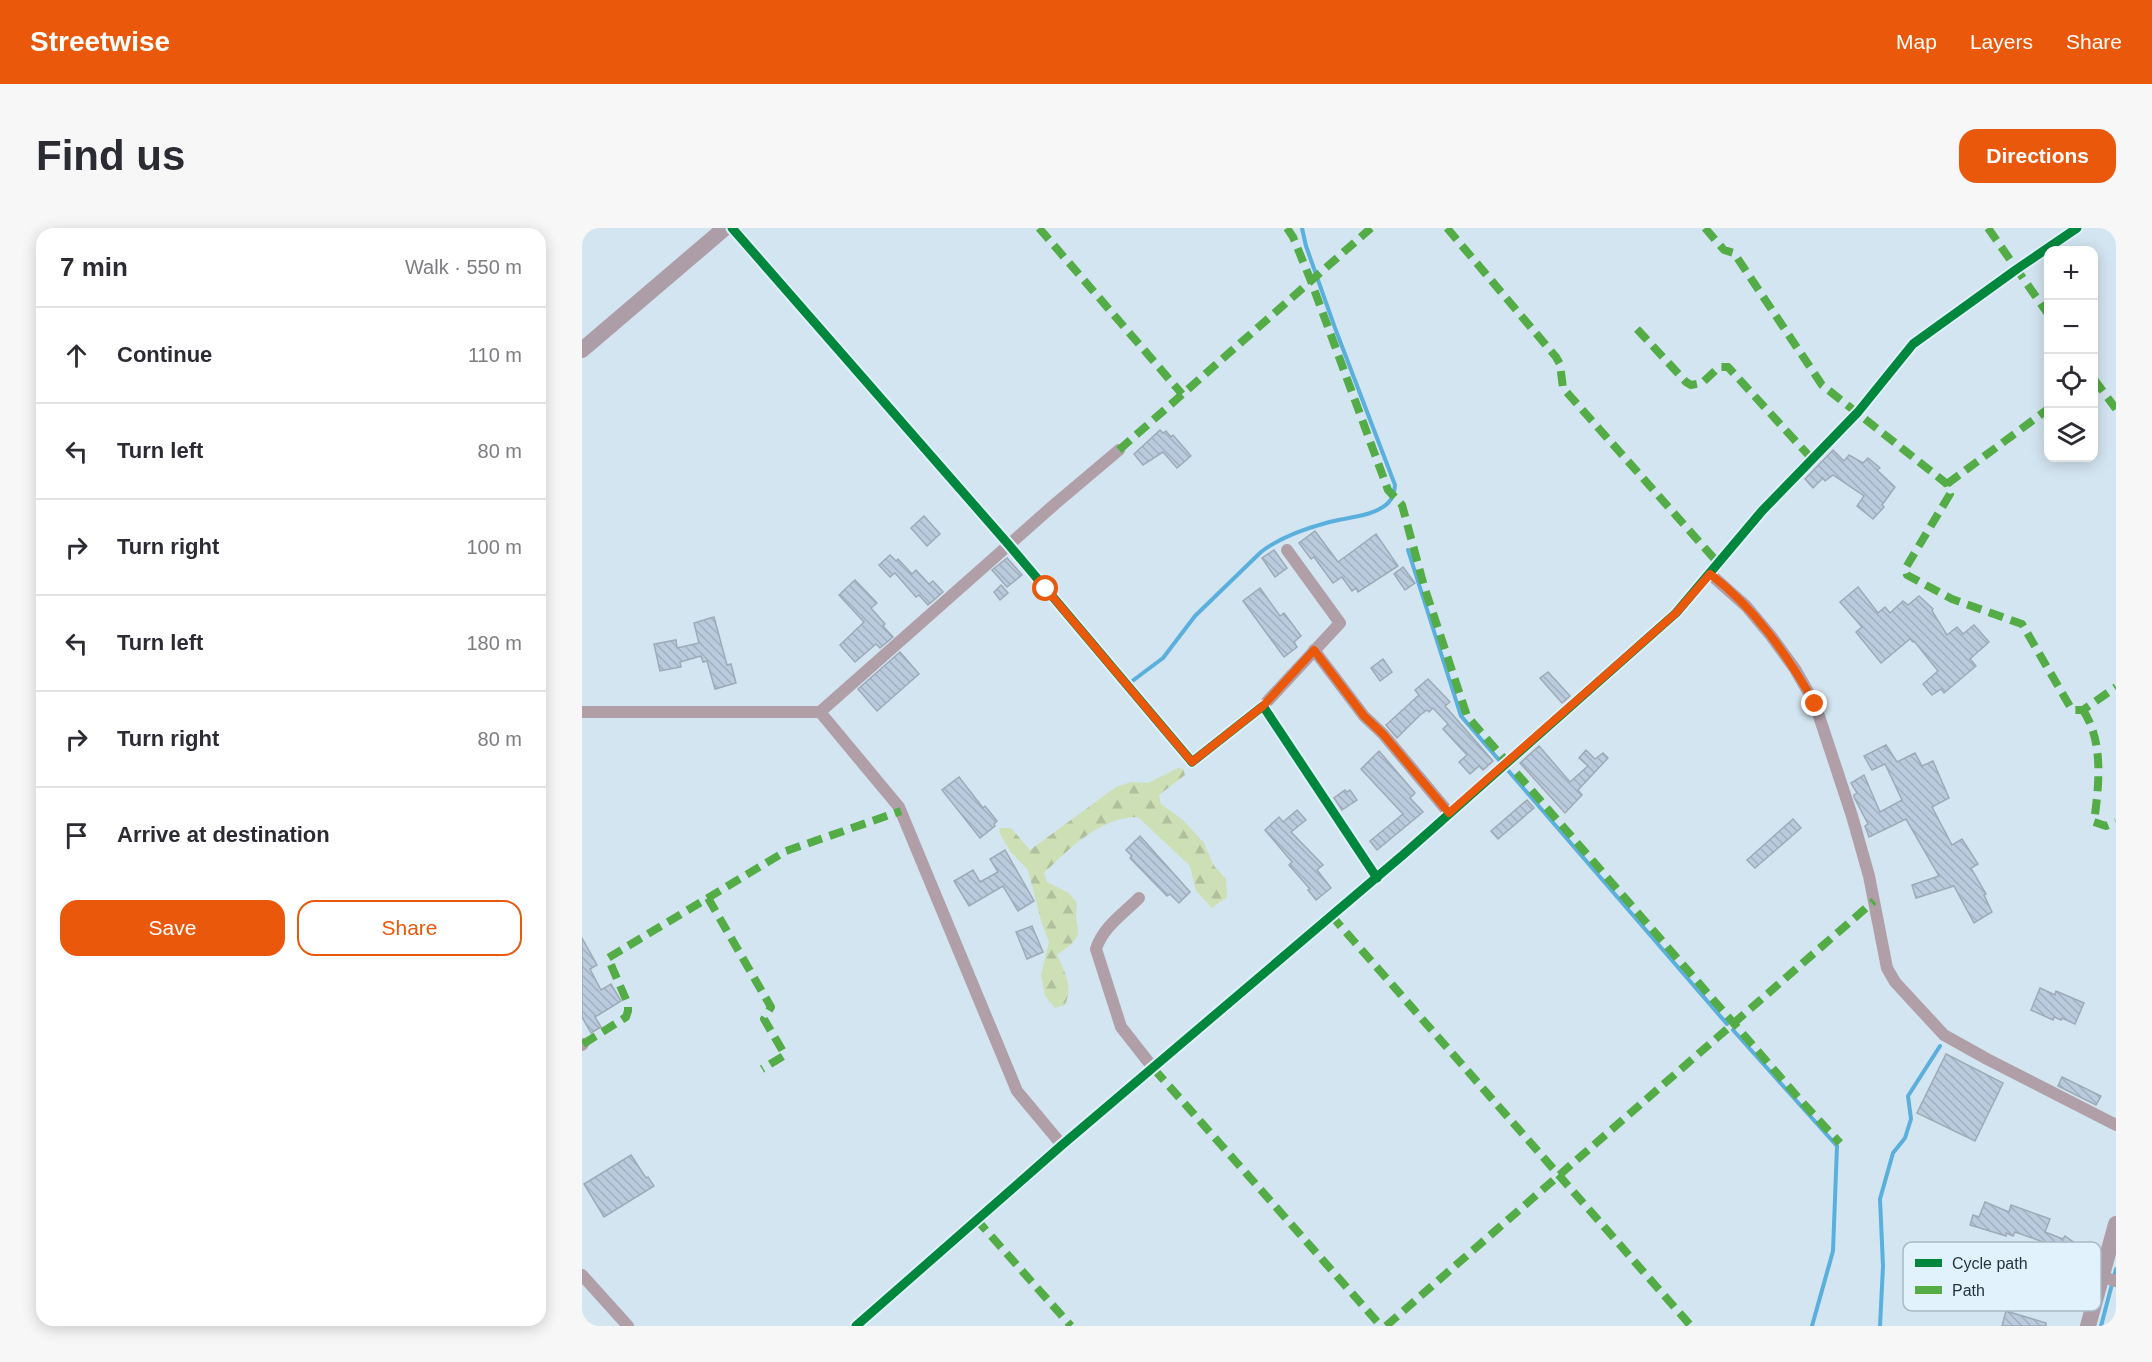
<!DOCTYPE html>
<meta charset="utf-8">
<style>
:root{--surface:#fff;--page:#f7f7f7;--text:#2b2b33;--muted:#7c7c81;--line:#e1e1e2;--accent:#ea580c}
body{margin:0;font-family:Helvetica,sans-serif;background:var(--page);color:var(--text)}
.controls{position:absolute;right:18px;top:18px;display:grid;overflow:hidden;border-radius:12px;box-shadow:0 3px 15px #0003}
.controls button{width:54px;height:54px;display:grid;place-items:center;padding:0;border:0;border-bottom:2px solid var(--line);background:var(--surface);color:var(--text);font:30px sans-serif}
.stop{position:absolute;width:18px;height:18px;margin:-14px;border:4px solid #ea580c;border-radius:50%;background:#fff}
.stop.end{background:#ea580c;border-color:#fff;box-shadow:0 2px 6px #0008}
.list{margin:0;padding:0;list-style:none}
h2{display:flex;justify-content:space-between;align-items:center;height:78px;margin:0;padding:0 24px;font-size:26px}
h2 small{font-size:20px;font-weight:400;color:var(--muted)}
.list li{display:grid;grid-template-columns:39px 1fr auto;gap:18px;align-items:center;box-sizing:border-box;height:96px;padding:0 24px;border-top:2px solid var(--line)}
.list b{display:block;font-size:22px;white-space:nowrap}
.list em{font-size:20px;font-style:normal;color:var(--muted)}
.actions{display:flex;gap:12px;padding:18px 24px}
.actions a{flex:1;padding:14px 0;border:2px solid var(--accent);border-radius:18px;text-align:center;font-size:21px;color:var(--accent)}
.actions .main{background:var(--accent);color:#fff}
.icon{flex:none;width:33px;height:33px;fill:none;stroke:currentColor;stroke-width:2;stroke-linecap:round;stroke-linejoin:round}
.map{position:relative;flex:none;width:1534px;height:1098px;overflow:hidden;border-radius:18px}
header{display:flex;align-items:center;gap:36px;box-sizing:border-box;height:84px;padding:0 30px;background:var(--accent);color:#fff}
header strong{font-size:28px}
nav{display:flex;gap:33px;margin-inline-start:auto;font-size:21px}
.intro{display:flex;align-items:center;justify-content:space-between;box-sizing:border-box;height:144px;padding:0 36px}
h1{margin:0;font-size:42px}
.button{padding:15px 27px;border-radius:18px;background:var(--accent);color:#fff;font-size:21px;font-weight:700}
main{display:flex;gap:36px;padding:0 36px}
aside{flex:1;background:var(--surface);border-radius:18px;box-shadow:0 3px 15px #0003}
.map>svg:first-child{display:block}
.forest{fill:url(#forest-firs)}
.lines{fill:none;stroke-linecap:round;stroke-linejoin:round}
.stream{stroke:#5aafdd;stroke-width:4}
.building{fill:url(#building-back-hatch);stroke:#9eaab6;stroke-width:1.5}
.street{stroke:#b09fa7;stroke-width:12}
.secondary{stroke:#ac9da7;stroke-width:16}
.quiet{stroke:#53ac46;stroke-width:8;stroke-dasharray:15 8;stroke-linecap:butt}
.cycleway-casing{stroke:#e2f2fd;stroke-width:13}
.cycleway{stroke:#00873e;stroke-width:9}
.route{stroke:#ea580c;stroke-width:8}
.key{fill:#e2f2fd;stroke:#a9b9c4;stroke-width:1.5}
.key-label{font-size:16px;fill:#24343f}
</style>
<header>
<strong>Streetwise</strong>
<nav><a>Map</a><a>Layers</a><a>Share</a></nav>
</header>
<div class="intro"><h1>Find us</h1><a class="button">Directions</a></div>
<main>
<aside>
<h2>7 min<small>Walk · 550 m</small></h2>
<ul class="list">
<li><svg class="icon" aria-label="ahead" viewBox="0 0 24 24"><path d="M12 20V5M6 11l6-6 6 6"/></svg><div><b>Continue</b></div><em>110 m</em></li>
<li><svg class="icon" aria-label="left" viewBox="0 0 24 24"><path d="M17 20v-9H6M10 6l-5 5 5 5"/></svg><div><b>Turn left</b></div><em>80 m</em></li>
<li><svg class="icon" aria-label="right" viewBox="0 0 24 24"><path d="M7 20v-9h11M14 6l5 5-5 5"/></svg><div><b>Turn right</b></div><em>100 m</em></li>
<li><svg class="icon" aria-label="left" viewBox="0 0 24 24"><path d="M17 20v-9H6M10 6l-5 5 5 5"/></svg><div><b>Turn left</b></div><em>180 m</em></li>
<li><svg class="icon" aria-label="right" viewBox="0 0 24 24"><path d="M7 20v-9h11M14 6l5 5-5 5"/></svg><div><b>Turn right</b></div><em>80 m</em></li>
<li><svg class="icon" aria-label="arrive" viewBox="0 0 24 24"><path d="M6 21V4h12l-3 4 3 4H6"/></svg><div><b>Arrive at destination</b></div></li>
</ul>
<div class="actions"><a class="main">Save</a><a>Share</a></div>
</aside>
<div class="map">
<svg width="1534" height="1098" viewBox="0 0 1534 1098">
<defs>
<pattern id="forest-firs" width="22" height="20" patternUnits="userSpaceOnUse" patternTransform="scale(1.5)"><rect width="22" height="20" fill="#cddfb4"/><path d="M5 1l3.5 6h-7zM16 11l3.5 6h-7z" fill="#b0c09c"/></pattern>
<pattern id="building-back-hatch" width="6" height="6" patternUnits="userSpaceOnUse" patternTransform="scale(1.5)"><rect width="6" height="6" fill="#bbcbde"/><path d="M-1 5l2 2M0 0l6 6M5-1l2 2" fill="none" stroke="#a1afc0"/></pattern>
</defs>
<rect width="100%" height="100%" fill="#d3e5f1"/>
<path class="forest" d="M596,540l5,1 2,6 -26,20 2,9 22,16 21,23 10,23 12,13 1,18 -15,11 -16,-17 -6,-25 -52,-49c-38,0 -68,31 -94,56l3,9 22,11 8,10c-5,33 15,27 -20,52 8,18 16,30 8,50l-10,3 -10,-12 -4,-21 8,-33 -7,-18 -14,-54 -18,-19 -11,-19 1,-4h11l19,22 86,-63 15,-5 17,1z"/>
<g class="lines">
<g class="stream">
<path d="M826,322l53,166 266,308"/>
<path d="M549,454l32,-24 32,-42 66,-64c18,-14 43,-23 65,-29 19,-6 48,-6 62,-20 6,-6 6,-10 7,-18l-60,-157 -29,-82 -4,-18"/>
<path d="M1151,802l104,116 -4,105 -21,75"/>
<path d="M1298,1098l3,-60 -3,-67 13,-46 12,-15 6,-19 -3,-23 32,-50"/>
<path d="M1519,1098l15,-57"/>
</g>
</g>
<g class="building">
<path d="M578,202l3,3 3,-2 5,6 2,-2 18,21 -14,12 -14,-16 -20,13 -9,-11z"/>
<path d="M1251,222l11,11 5,-6 14,8 5,-5 12,10 -3,2 18,17 -13,18 2,2 -11,12 -16,-13 7,-10 -31,-21 -8,6 -2,-3 -10,10 -8,-9z"/>
<path d="M342,288l16,18 -13,12 -16,-18z"/>
<path d="M733,303l23,31 38,-28 22,32 -40,26 -2,-4 -4,3 -10,-14 -9,6 -19,-26 -3,2 -12,-16z"/>
<path d="M692,322l13,18 -12,9 -13,-19z"/>
<path d="M308,327l6,6 2,-2 14,15 4,-4 13,14 4,-3 10,11 -15,13 -9,-10 -3,2 -21,-24 -5,4 -11,-12z"/>
<path d="M425,330l15,17 -15,12 -15,-17z"/>
<path d="M821,339l12,16 -10,7 -11,-16z"/>
<path d="M273,352l22,23 -6,5 14,16 -2,2 10,11 -13,11 -4,-4 -21,18 -15,-17 24,-23 -25,-27z"/>
<path d="M419,357l7,8 -8,7 -6,-8z"/>
<path d="M1276,359l20,26 7,-6 5,6 13,-12 5,4 11,-9 14,13 -1,2 15,24 10,-8 6,7 11,-9 15,17 -19,17 6,7 -32,27 -3,-4 -9,6 -9,-11 15,-13 -24,-30 -1,1 -3,-3 -29,24 -25,-31 6,-5 -22,-25z"/>
<path d="M678,360l20,28 4,-3 17,23 -7,6 3,5 -13,10 -41,-56z"/>
<path d="M132,389l13,48 4,-1 5,19 -21,6 -8,-28 -4,1 -2,-6 -21,6 1,5 -21,4 -6,-27 22,-4 1,8 22,-5 -5,-20z"/>
<path d="M318,424l19,22 -42,37 -19,-22z"/>
<path d="M801,431l9,13 -12,9 -9,-13z"/>
<path d="M966,444l22,24 -8,7 -22,-25z"/>
<path d="M846,451l22,23 -5,4 48,55 -10,9 -4,-4 -9,8 -11,-12 8,-7 -24,-26 5,-5 -15,-16 -4,4 -2,-2 -7,5 -23,23 -11,-13 33,-30 -4,-5z"/>
<path d="M1304,517l11,17 18,-9 7,13 11,-5 16,37 -17,9 20,38 10,-6 16,25 -7,4 15,26 -2,1 8,17 -18,11 -20,-37 -38,12 -4,-13 27,-9 -33,-57 -37,18 -4,-11 3,-2 -14,-27v-2l3,-2 -6,-10 13,-8 16,37 22,-12 -17,-36 -13,6 -8,-14z"/>
<path d="M957,518l31,36 18,-16 -9,-8 7,-8 9,9 8,-6 5,5 -30,32 4,5 -17,18 -45,-50z"/>
<path d="M797,523l36,42 -5,5 13,14 -46,38 -7,-9 33,-27 -42,-45z"/>
<path d="M377,549l24,31 2,-2 12,15 -3,3 1,2 -15,12 -38,-48z"/>
<path d="M763,562l2,2 3,-2 7,10 -15,10 -8,-12z"/>
<path d="M945,572l7,8 -36,31 -7,-8z"/>
<path d="M715,582l9,10 -15,12 32,33 -6,5 14,18 -15,12 -8,-10 2,-1 -21,-24 3,-3 -27,-32 14,-13 4,5z"/>
<path d="M1211,591l8,9 -46,40 -8,-8z"/>
<path d="M558,608l50,56 -11,11 -9,-9 -3,2 -37,-38 2,-2 -6,-6z"/>
<path d="M423,622l29,51 -16,10 -15,-25 -34,20 -15,-25 19,-11 7,12 18,-10 -8,-13z"/>
<path d="M450,698l11,26 -16,7 -11,-27z"/>
<path d="M0,710l15,27 -7,4 11,21 10,-6 10,17 -26,16 6,10 -10,6 -9,-16z"/>
<path d="M1458,760l15,7 1,-4 28,12 -9,21 -13,-6 -1,2 -7,-3 -1,3 -22,-10z"/>
<path d="M1364,826l57,29 -28,58 -58,-28z"/>
<path d="M1480,849l39,19 -5,9 -38,-19z"/>
<path d="M49,927l15,23 2,-1 6,9 -50,31 -20,-33z"/>
<path d="M1403,974l24,10 2,-7 39,14 -5,13 18,7 2,-3 14,10 -7,11 -22,-15 -1,2 -34,-12 -2,4 -7,-3v3l-36,-11 3,-10 6,2z"/>
<path d="M1424,1083l40,12v3h-44z"/>
</g>
<g class="lines">
<g class="street">
<path d="M150,0l277,317 183,217 71,-56 114,172"/>
<path d="M1128,346l36,32 25,30 24,33 20,35 37,112 17,60 18,92 8,14 49,53 43,24 129,66"/>
<path d="M732,422l50,66 19,18 66,79"/>
<path d="M681,478l77,-83 -53,-73"/>
<path d="M0,484h238l235,-208 64,-54"/>
<path d="M238,484l79,95 118,284 45,54"/>
<path d="M557,670c-16,16 -36,29 -43,51l25,78 33,42"/>
<path d="M0,817l1,-1"/>
<path d="M0,1047l46,51"/>
<path d="M1518,1048l16,5"/>
<path d="M274,1098l206,-181 342,-291 272,-241 86,-102 96,-99 55,-68 104,-75 60,-41"/>
</g>
<g class="secondary">
<path d="M0,122l143,-122"/>
<path d="M1506,1098l28,-102"/>
</g>
<g class="quiet">
<path d="M457,0l143,166"/>
<path d="M705,0l6,9 18,44 77,209 14,15 22,81 43,130 335,386 38,41"/>
<path d="M865,0l109,129 4,7 3,24 156,176"/>
<path d="M1123,0l19,22 10,3 88,132 125,99 3,10 -45,75 2,6 45,24 70,25 50,86h11l33,-23"/>
<path d="M1406,0l60,86"/>
<path d="M1055,101l49,53 5,3 11,-2 17,-16h9l84,92"/>
<path d="M1512,151l22,30"/>
<path d="M537,222l252,-222"/>
<path d="M1365,256l101,-75"/>
<path d="M1501,482c21,32 16,75 11,112l12,4 10,-4"/>
<path d="M126,670l63,109 -7,12 21,36 -23,14"/>
<path d="M749,687l360,411"/>
<path d="M1,816l43,-27 2,-6v-7l-20,-46 178,-107 115,-40"/>
<path d="M572,841l227,257"/>
<path d="M394,991l95,107"/>
<path d="M804,1098l488,-425"/>
</g>
<g class="cycleway-casing">
<g id="cycleway">
<path d="M150,0l277,317 183,217 71,-56 114,172"/>
<path d="M274,1098l206,-181 342,-291 272,-241 86,-102 96,-99 55,-68 104,-75 60,-41"/>
</g>
</g>
<use href="#cycleway" class="cycleway"/>
</g>
<g class="lines">
<path class="route" d="M464,361l146,173 71,-56 51,-56 50,66 19,18 66,79 227,-200 34,-39c45,34 77,81 105,130"/>
</g>
<rect x="1321" y="1014" width="198" height="69" rx="9" class="key"/>
<rect x="1333" y="1031" width="27" height="8" fill="#00873e"/>
<rect x="1333" y="1058" width="27" height="8" fill="#53ac46"/>
<g class="key-label">
<text x="1370" y="1041">Cycle path</text>
<text x="1370" y="1068">Path</text>
</g>
</svg>
<div class="controls">
<button>+</button>
<button>−</button>
<button><svg class="icon" aria-label="locate" viewBox="0 0 24 24"><circle cx="12" cy="12" r="6"/><path d="M12 2v4M12 18v4M2 12h4M18 12h4"/></svg></button>
<button><svg class="icon" aria-label="layers" viewBox="0 0 24 24"><path d="M12 4l9 5-9 5-9-5zM3 14l9 5 9-5"/></svg></button>
</div>
<div class="stop" style="left:464px;top:361px"></div>
<div class="stop end" style="left:1233px;top:476px"></div>
</div>
</main>
